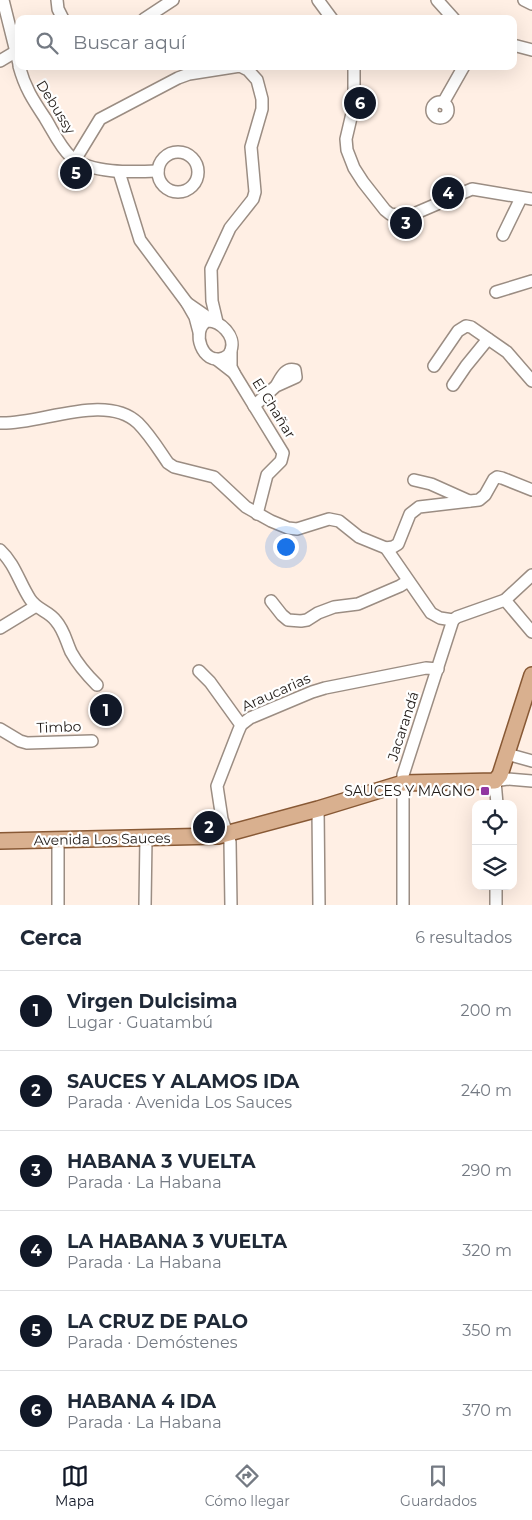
<!DOCTYPE html>
<html lang="es">
<meta charset="utf-8">
<style>
:root{--surface:#fff;--page:#f6f6f7;--text:#1f2937;--muted:#747a83;--line:#e0e1e3;--accent:#111827}
body{margin:0;font-family:Montserrat,sans-serif;background:var(--page);color:var(--text)}
.controls{position:absolute;right:15px;bottom:15px;display:grid;overflow:hidden;border-radius:10px;box-shadow:0 5px 20px #0002}
.controls button{width:45px;height:45px;display:grid;place-items:center;padding:0;border:0;border-bottom:1px solid var(--line);background:var(--surface);color:var(--text);font:25px sans-serif}
.you{position:absolute;left:285px;top:546px;width:18px;height:18px;margin:-12px;border:4px solid #fff;border-radius:50%;background:#1a73e8;box-shadow:0 0 0 8px #1a73e833}
.badge{display:grid;place-items:center;width:32px;height:32px;border-radius:50%;background:var(--accent);color:#fff;font-size:16px;font-weight:700}
.pin{position:absolute;translate:-50% -50%;border:2px solid #fff;box-shadow:0 1px 5px #0006}
.list{margin:0;padding:0;list-style:none}
h2{display:flex;justify-content:space-between;align-items:center;height:65px;margin:0;padding:0 20px;font-size:21px}
h2 small{font-size:16px;font-weight:400;color:var(--muted)}
.list li{display:grid;grid-template-columns:32px 1fr auto;gap:15px;align-items:center;box-sizing:border-box;height:80px;padding:0 20px;border-top:1px solid var(--line)}
.list b{display:block;font-size:19px;white-space:nowrap}
.list p{margin:0;font-size:16px;white-space:nowrap;color:var(--muted)}
.list em{font-size:16px;font-style:normal;color:var(--muted)}
.icon{flex:none;width:28px;height:28px;fill:none;stroke:currentColor;stroke-width:2;stroke-linecap:round;stroke-linejoin:round}
.map{position:relative;flex:none;width:532px;height:905px;overflow:hidden}
.search{position:absolute;background:var(--surface);box-shadow:0 5px 20px #0002;left:15px;right:15px;top:15px;height:55px;display:flex;align-items:center;gap:12px;box-sizing:border-box;padding:0 18px;border-radius:10px;color:var(--muted);font-size:19px}
.sheet{height:545px;background:var(--surface)}
nav{display:flex;justify-content:space-around;align-items:center;box-sizing:border-box;height:70px;border-top:1px solid var(--line);background:var(--surface);font-size:14px;color:var(--muted)}
nav a{display:grid;justify-items:center;gap:2px}
nav .on{color:var(--accent)}
.map>svg:first-child{display:block}
.lines{fill:none;stroke-linecap:round;stroke-linejoin:round}
.minor-casing{stroke:#9b8d83;stroke-width:14}
.major-casing{stroke:#885935;stroke-width:18}
.minor{stroke:#fff;stroke-width:11}
.major{stroke:#d9b08f;stroke-width:15}
.poi-dot{fill:#9337a2;stroke:#fff;stroke-width:2}
.labels{text-anchor:middle;dominant-baseline:central;stroke-width:4.5;stroke-linejoin:round;paint-order:stroke}
.street-label{font-size:14px;fill:#211b17;stroke:#fff}
.poi-label{font-size:14px;fill:#211b17;stroke:#fff;text-anchor:end}
</style>
<div class="map">
<svg width="532" height="905" viewBox="0 0 532 905">
<rect width="100%" height="100%" fill="#ffefe4"/>
<g class="lines">
<g class="minor-casing">
<g id="minor">
<path d="M3,0l16,64"/>
<path d="M57,0l1,9 5,10"/>
<path d="M318,0l14,19"/>
<path d="M437,0l17,19"/>
<path d="M524,0l8,4"/>
<path d="M144,19l29,-19"/>
<path d="M513,45l19,5"/>
<path d="M0,61l15,-9"/>
<path d="M19,66c6,22 14,34 26,52 8,13 15,29 26,39 20,17 62,15 87,14"/>
<path d="M354,66v39l-8,34 1,11 7,18 9,14 22,28 5,4 15,2 11,-3 56,-24 60,10"/>
<circle cx="440" cy="110" r="8"/>
<path d="M443,103l21,-37"/>
<circle cx="178" cy="172" r="20"/>
<path d="M75,160l25,-41 78,-41 11,-4 51,-8 8,4 9,10 5,19v10l-11,38 4,45 -2,7 -23,29 -19,41 1,32 5,21"/>
<path d="M119,172l21,68 47,63"/>
<path d="M503,235l18,-37"/>
<path d="M496,292l36,-11"/>
<path d="M207,321c13,-1 29,15 24,29 -1,4 -4,7 -8,8 -20,8 -33,-27 -16,-37z"/>
<path d="M199,332l-4,-15 -8,-14 26,18"/>
<path d="M216,359l18,14 -3,-6v-16"/>
<path d="M434,366l24,-35 8,-5 5,1 36,25 25,29"/>
<path d="M234,373l49,80 -2,8 -14,14 -10,39"/>
<path d="M453,385l13,-19 22,-27"/>
<path d="M254,406l22,-20 20,-9 -1,-7c-10,-3 -14,8 -19,16"/>
<path d="M0,423c39,2 106,-31 138,0 12,12 21,27 30,40l6,4 40,10 32,30 25,14 17,7 9,1 32,-10 10,2 20,16 27,11 45,65 9,5 13,2"/>
<path d="M414,480l17,4 38,17"/>
<path d="M386,548l7,-1 5,-3 12,-30 9,-7 60,-7 6,-5 9,-16 3,-2 5,1 30,12"/>
<path d="M0,550c15,14 19,32 30,49 7,11 19,12 26,22 8,9 10,20 15,31 7,13 16,23 26,33"/>
<path d="M505,600l27,32"/>
<path d="M271,601l11,14 6,5 13,1 6,-1 11,-7 16,-6 24,-3 42,-18 8,-5"/>
<path d="M453,620l4,-3 48,-17 27,-25"/>
<path d="M0,628l36,-22"/>
<path d="M199,671l11,11 31,43"/>
<path d="M0,729l20,12 7,2 65,-2"/>
<path d="M507,754l25,7"/>
<path d="M497,804l-2,-23 12,-2 25,2"/>
<path d="M318,809l1,96"/>
<path d="M58,905v-64"/>
<path d="M145,905l1,-67"/>
<path d="M231,905l-1,-63 -8,-23 -5,-33 21,-54 3,-7 9,-7 62,-26 13,-4 101,-20 12,1"/>
<path d="M403,905v-130l50,-155"/>
<path d="M496,905v-19"/>
</g>
</g>
<g class="major-casing">
<path id="major" d="M0,841l218,-5 100,-27 85,-26 92,-2 5,-6 32,-100"/>
</g>
<use href="#minor" class="minor"/>
<use href="#major" class="major"/>
</g>
<rect class="poi-dot" x="480" y="786" width="10" height="10" rx="2.5"/>
<g class="labels">
<g class="street-label">
<text transform="translate(56 107) rotate(58)">Debussy</text>
<text transform="translate(274 408) rotate(58)">El Chañar</text>
<text transform="translate(276 692) rotate(-24)">Araucarias</text>
<text transform="translate(403 726) rotate(-72)">Jacarandá</text>
<text transform="translate(59 727) rotate(-2)">Timbo</text>
<text transform="translate(102 839) rotate(-1)">Avenida Los Sauces</text>
</g>
<g class="poi-label">
<text x="475" y="791">SAUCES Y MAGNO</text>
</g>
</g>
</svg>
<div class="controls">
<button><svg class="icon" aria-label="locate" viewBox="0 0 24 24"><circle cx="12" cy="12" r="6"/><path d="M12 2v4M12 18v4M2 12h4M18 12h4"/></svg></button>
<button><svg class="icon" aria-label="layers" viewBox="0 0 24 24"><path d="M12 4l9 5-9 5-9-5zM3 14l9 5 9-5"/></svg></button>
</div>
<div class="you"></div>
<div class="pin badge" style="left:106px;top:710px">1</div>
<div class="pin badge" style="left:209px;top:827px">2</div>
<div class="pin badge" style="left:406px;top:223px">3</div>
<div class="pin badge" style="left:448px;top:193px">4</div>
<div class="pin badge" style="left:76px;top:173px">5</div>
<div class="pin badge" style="left:360px;top:103px">6</div>
<div class="search"><svg class="icon" aria-label="search" viewBox="0 0 24 24"><circle cx="10" cy="10" r="6"/><path d="M15 15l6 6"/></svg>Buscar aquí</div>
</div>
<section class="sheet">
<h2>Cerca<small>6 resultados</small></h2>
<ul class="list">
<li><span class="badge">1</span><div><b>Virgen Dulcisima</b><p>Lugar · Guatambú</p></div><em>200 m</em></li>
<li><span class="badge">2</span><div><b>SAUCES Y ALAMOS IDA</b><p>Parada · Avenida Los Sauces</p></div><em>240 m</em></li>
<li><span class="badge">3</span><div><b>HABANA 3 VUELTA</b><p>Parada · La Habana</p></div><em>290 m</em></li>
<li><span class="badge">4</span><div><b>LA HABANA 3 VUELTA</b><p>Parada · La Habana</p></div><em>320 m</em></li>
<li><span class="badge">5</span><div><b>LA CRUZ DE PALO</b><p>Parada · Demóstenes</p></div><em>350 m</em></li>
<li><span class="badge">6</span><div><b>HABANA 4 IDA</b><p>Parada · La Habana</p></div><em>370 m</em></li>
</ul>
</section>
<nav>
<a class="on"><svg class="icon" aria-label="map" viewBox="0 0 24 24"><path d="M3 6l6-2 6 2 6-2v14l-6 2-6-2-6 2zM9 4v14M15 6v14"/></svg>Mapa</a>
<a><svg class="icon" aria-label="directions" viewBox="0 0 24 24"><path d="M12 3l9 9-9 9-9-9zM9 14v-3h6M13 9l2 2-2 2"/></svg>Cómo llegar</a>
<a><svg class="icon" aria-label="saved" viewBox="0 0 24 24"><path d="M7 4h10v16l-5-4-5 4z"/></svg>Guardados</a>
</nav>
